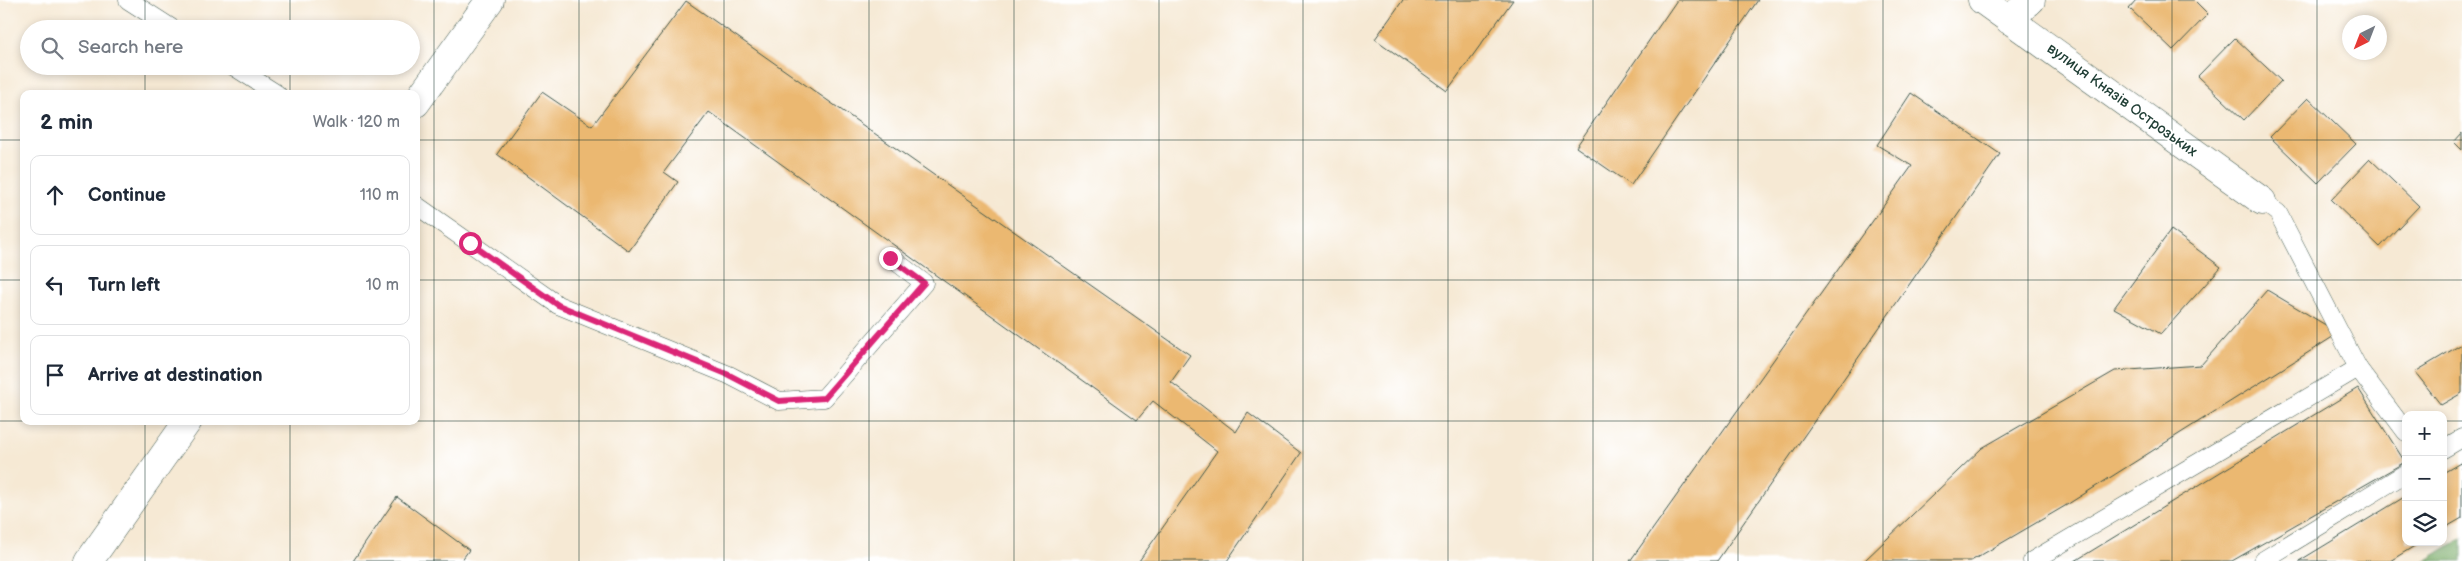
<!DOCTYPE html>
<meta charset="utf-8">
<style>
:root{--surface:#fff;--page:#f6f6f7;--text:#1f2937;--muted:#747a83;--line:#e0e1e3}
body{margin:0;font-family:"Balsamiq Sans",sans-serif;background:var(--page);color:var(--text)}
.controls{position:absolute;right:15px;bottom:15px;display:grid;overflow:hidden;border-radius:10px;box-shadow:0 2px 8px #0003}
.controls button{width:45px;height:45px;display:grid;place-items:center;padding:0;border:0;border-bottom:1px solid var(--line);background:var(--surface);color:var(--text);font:25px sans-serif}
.compass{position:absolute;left:2342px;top:15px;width:45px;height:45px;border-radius:50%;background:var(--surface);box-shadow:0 2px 8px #0003;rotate:222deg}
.stop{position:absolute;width:15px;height:15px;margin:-11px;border:4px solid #db2777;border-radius:50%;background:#fff}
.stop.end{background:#db2777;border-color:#fff;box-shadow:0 1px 5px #0008}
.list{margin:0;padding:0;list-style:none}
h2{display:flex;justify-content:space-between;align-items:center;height:65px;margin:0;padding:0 20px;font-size:21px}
h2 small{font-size:16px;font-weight:400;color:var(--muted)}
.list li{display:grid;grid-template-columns:32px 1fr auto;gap:15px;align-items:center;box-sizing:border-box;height:80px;margin:0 10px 10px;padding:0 10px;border:1px solid var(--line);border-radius:10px}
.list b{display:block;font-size:19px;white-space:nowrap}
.list em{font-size:16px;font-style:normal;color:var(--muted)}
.icon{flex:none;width:28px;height:28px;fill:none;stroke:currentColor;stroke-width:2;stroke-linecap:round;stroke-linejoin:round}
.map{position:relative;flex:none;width:2462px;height:561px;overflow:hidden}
.search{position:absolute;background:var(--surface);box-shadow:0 2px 8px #0003;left:20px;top:20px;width:400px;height:55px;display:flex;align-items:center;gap:12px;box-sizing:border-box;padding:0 18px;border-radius:28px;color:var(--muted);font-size:19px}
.panel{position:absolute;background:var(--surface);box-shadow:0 2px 8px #0003;left:20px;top:90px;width:400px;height:335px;border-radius:10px}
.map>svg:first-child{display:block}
.forest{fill:#78aa66;stroke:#4c744d}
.building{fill:#ebb871}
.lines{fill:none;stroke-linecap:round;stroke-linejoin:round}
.service-casing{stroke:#3f574c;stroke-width:19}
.minor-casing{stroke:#3f574c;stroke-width:29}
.service{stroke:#fff;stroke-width:18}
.minor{stroke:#fff;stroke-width:28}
.route{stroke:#db2777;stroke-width:6}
.grid{fill:none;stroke:#1f3d34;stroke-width:1;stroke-opacity:0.55}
.labels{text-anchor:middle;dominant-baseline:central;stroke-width:4;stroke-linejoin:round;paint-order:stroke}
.street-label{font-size:15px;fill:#1f3d34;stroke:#fff}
</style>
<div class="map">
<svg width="2462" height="561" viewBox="0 0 2462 561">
<rect width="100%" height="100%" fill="#fff"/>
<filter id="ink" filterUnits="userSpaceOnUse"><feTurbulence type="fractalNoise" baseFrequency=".02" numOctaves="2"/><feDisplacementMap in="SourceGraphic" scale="10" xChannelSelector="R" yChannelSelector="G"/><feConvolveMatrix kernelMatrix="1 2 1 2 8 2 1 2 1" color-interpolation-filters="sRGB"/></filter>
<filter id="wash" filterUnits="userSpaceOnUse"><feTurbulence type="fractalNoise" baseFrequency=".0096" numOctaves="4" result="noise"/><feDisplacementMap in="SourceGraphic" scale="20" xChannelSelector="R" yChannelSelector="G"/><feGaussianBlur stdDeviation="1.12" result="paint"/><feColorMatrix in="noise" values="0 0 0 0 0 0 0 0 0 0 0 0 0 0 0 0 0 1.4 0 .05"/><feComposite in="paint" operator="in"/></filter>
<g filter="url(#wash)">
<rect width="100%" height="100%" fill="#f6e9d4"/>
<path class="forest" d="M2462,538v23h-37z"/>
<g id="blocks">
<g class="building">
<path d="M1403,0h110l-66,91 -72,-52z"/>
<path d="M1677,0h81l-127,185 -55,-38z"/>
<path d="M2136,0h58l14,14 -35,36 -44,-42z"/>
<path d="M686,1l504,354 -19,27 65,50 12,-19 53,40 -74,108h-88l78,-110 -64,-50 -16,19 -428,-308 -45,60 14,10 -49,69 -132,-97 45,-62 50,34z"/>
<path d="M2235,38l46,43 -37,39 -46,-44z"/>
<path d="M1911,93l89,61 -283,407h-87l282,-395 -35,-21z"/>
<path d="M2308,98l48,46 -38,39 -48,-46z"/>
<path d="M2462,133v17l-8,-8z"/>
<path d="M2370,159l49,47 -39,41 -49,-47z"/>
<path d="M2171,230l50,37 -60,67 -47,-26z"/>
<path d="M2267,290l72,43 -274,173 -94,55h-107l118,-113 133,-77 86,-6z"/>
<path d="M2462,344v49l-21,12 -26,-33z"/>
<path d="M2358,388l47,74 -173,99h-157z"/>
<path d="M2462,462v56l-19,11v-56z"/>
<path d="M2406,496v46h15l-31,19h-91z"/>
<path d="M397,497l72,53 -8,11h-108z"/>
</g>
</g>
</g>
<g filter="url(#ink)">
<use href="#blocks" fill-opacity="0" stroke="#3f574c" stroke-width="1"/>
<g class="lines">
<g class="service-casing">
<g id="service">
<path d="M128,0l45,29"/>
<path d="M233,66l44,28"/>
<path d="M2262,201l16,12 80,155"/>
<path d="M416,205l142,100 171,70 50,26 45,-3 100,-115 -34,-26"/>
<path d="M2443,449l19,-11"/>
<path d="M2032,561l326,-193 48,64"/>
<path d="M2262,561l144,-88"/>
</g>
</g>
<g class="minor-casing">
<g id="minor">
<path d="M1982,0l280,201"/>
<path d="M2009,20l22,-20"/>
<path d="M416,103l74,-103"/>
<path d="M89,561l99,-140"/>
</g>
</g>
<use href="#service" class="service"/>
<use href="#minor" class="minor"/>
</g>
</g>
<g class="lines" filter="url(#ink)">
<path class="route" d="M470,243l88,62 171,70 50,26 45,-3 100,-115 -34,-25"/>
</g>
<path class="grid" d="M145,0v29M290,0v29M434,0v561M579,0v561M724,0v561M869,0v561M1014,0v561M1159,0v561M1303,0v561M1448,0v561M1593,0v561M1738,0v561M1883,0v561M2028,0v561M2172,0v561M2317,0v561M145,66v28M290,66v28M0,140h24M416,140h2046M0,280h24M416,280h2046M0,421h24M145,421v140M290,421v140M416,421h1990M2443,421h19"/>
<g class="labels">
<g class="street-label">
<text transform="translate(2122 100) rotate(36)">вулиця Князів Острозьких</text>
</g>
</g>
</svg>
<div class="controls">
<button>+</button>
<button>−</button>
<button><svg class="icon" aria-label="layers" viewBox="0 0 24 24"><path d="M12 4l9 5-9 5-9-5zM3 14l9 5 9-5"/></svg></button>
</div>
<svg class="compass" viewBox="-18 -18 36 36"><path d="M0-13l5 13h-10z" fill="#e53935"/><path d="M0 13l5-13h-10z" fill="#747a83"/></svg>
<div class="stop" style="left:470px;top:243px"></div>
<div class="stop end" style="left:890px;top:258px"></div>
<div class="search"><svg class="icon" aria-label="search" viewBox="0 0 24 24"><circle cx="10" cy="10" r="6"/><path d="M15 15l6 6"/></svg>Search here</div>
<section class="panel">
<h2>2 min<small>Walk · 120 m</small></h2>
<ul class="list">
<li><svg class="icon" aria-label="ahead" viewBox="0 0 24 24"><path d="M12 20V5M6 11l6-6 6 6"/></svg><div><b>Continue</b></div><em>110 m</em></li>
<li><svg class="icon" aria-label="left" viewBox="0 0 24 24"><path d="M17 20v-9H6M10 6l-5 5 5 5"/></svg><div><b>Turn left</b></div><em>10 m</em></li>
<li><svg class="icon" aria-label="arrive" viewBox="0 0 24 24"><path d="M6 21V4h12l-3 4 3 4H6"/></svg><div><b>Arrive at destination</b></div></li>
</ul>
</section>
</div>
